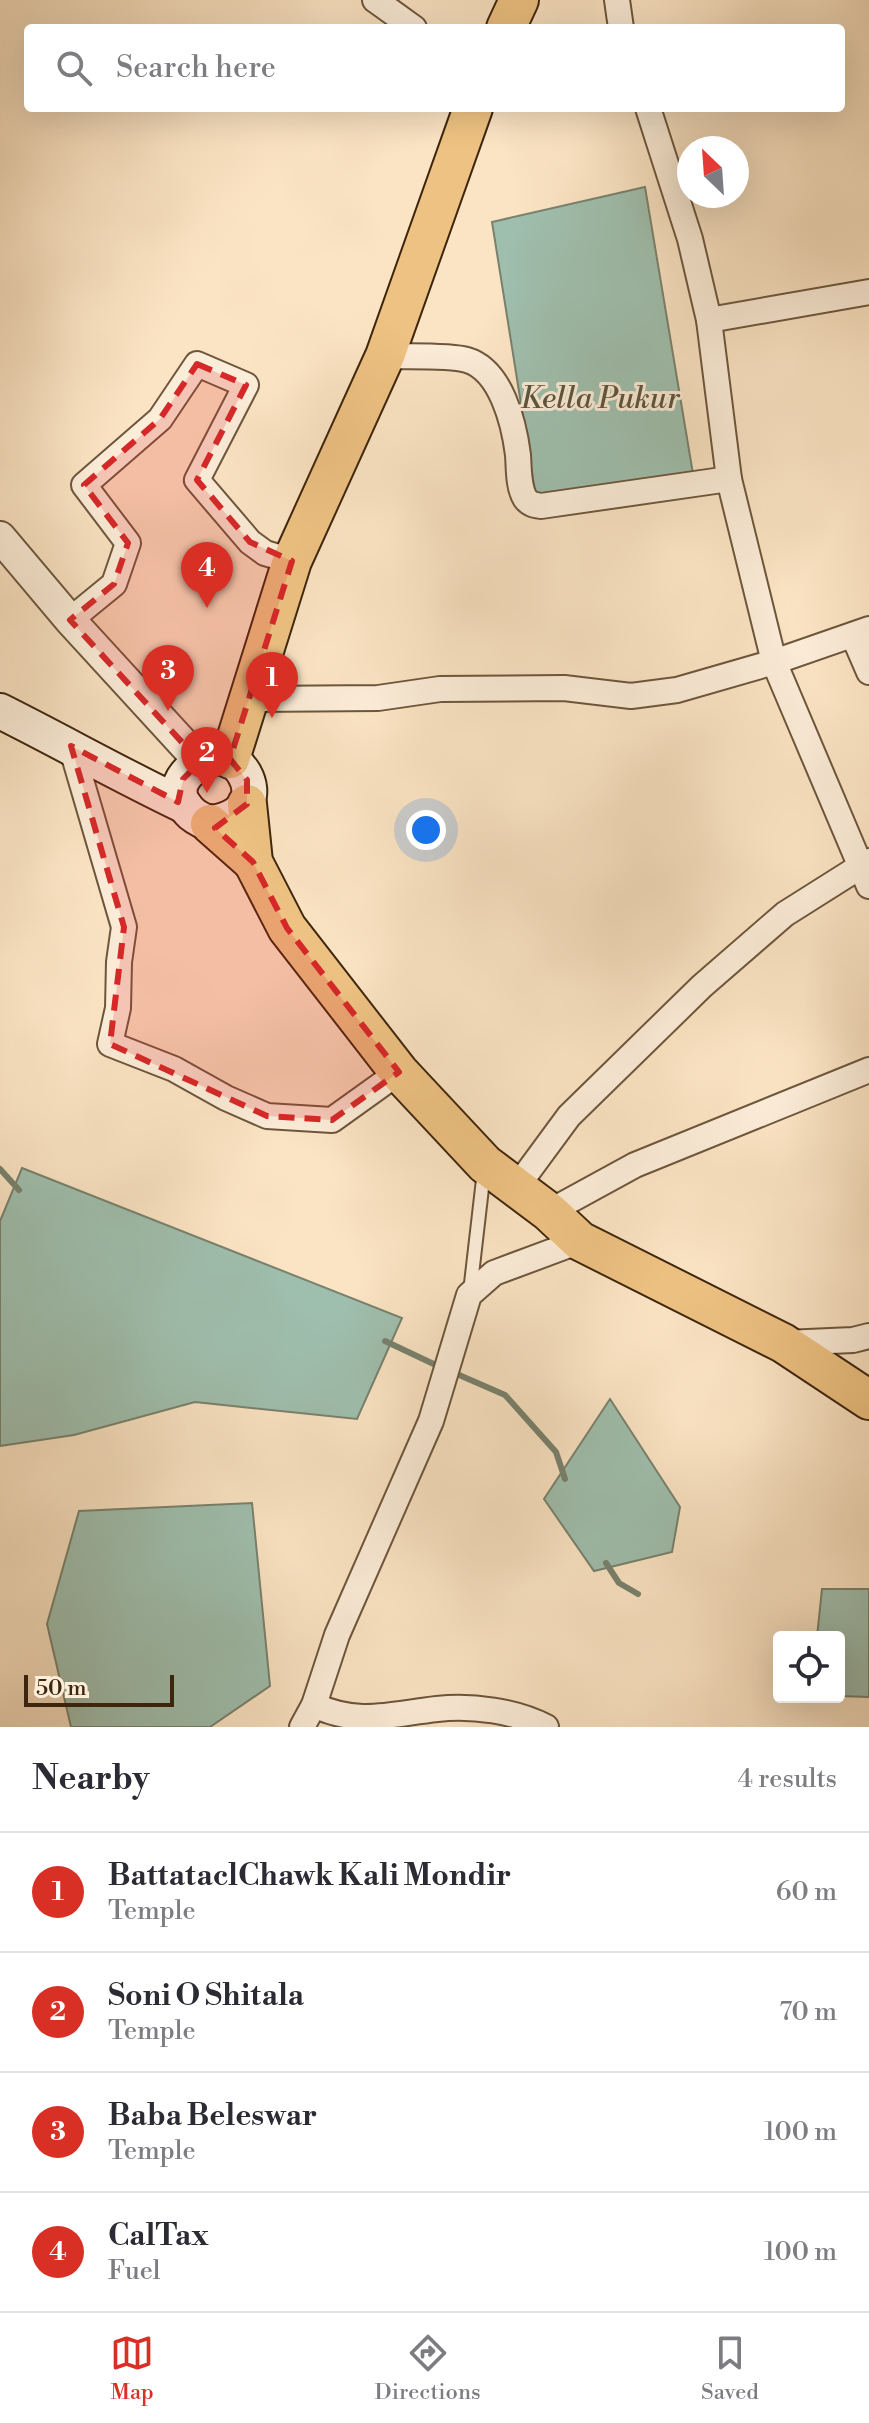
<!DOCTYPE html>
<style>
:root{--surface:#fff;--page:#f7f7f7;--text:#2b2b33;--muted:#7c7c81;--line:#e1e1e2;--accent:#d93025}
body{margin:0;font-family:"Libre Bodoni",serif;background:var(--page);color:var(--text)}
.controls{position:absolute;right:24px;bottom:24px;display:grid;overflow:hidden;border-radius:8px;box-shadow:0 8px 32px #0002}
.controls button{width:72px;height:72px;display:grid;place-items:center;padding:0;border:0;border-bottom:2px solid var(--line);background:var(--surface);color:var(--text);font:40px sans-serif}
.compass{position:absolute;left:677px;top:136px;width:72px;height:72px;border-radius:50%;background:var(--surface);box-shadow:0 8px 32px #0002;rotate:335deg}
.scale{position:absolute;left:24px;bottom:20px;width:150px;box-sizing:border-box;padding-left:8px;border:4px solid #3e260e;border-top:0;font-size:22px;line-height:28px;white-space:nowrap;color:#3e260e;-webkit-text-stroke:6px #fcedd9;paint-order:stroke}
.you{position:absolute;left:426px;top:830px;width:28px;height:28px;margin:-20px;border:6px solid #fff;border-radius:50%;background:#1a73e8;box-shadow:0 0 0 12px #1a73e833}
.badge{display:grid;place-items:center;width:52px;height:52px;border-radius:50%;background:var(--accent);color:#fff;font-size:26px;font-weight:700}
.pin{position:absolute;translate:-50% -66px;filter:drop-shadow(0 2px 4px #0008)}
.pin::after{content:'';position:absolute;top:42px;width:28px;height:24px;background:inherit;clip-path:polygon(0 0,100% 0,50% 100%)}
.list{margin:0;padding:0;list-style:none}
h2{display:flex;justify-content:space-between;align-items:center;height:104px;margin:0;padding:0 32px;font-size:34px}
h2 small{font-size:26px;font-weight:400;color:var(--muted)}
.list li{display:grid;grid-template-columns:52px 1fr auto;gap:24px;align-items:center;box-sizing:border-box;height:120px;padding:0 32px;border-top:2px solid var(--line)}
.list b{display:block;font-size:30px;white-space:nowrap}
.list p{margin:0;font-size:26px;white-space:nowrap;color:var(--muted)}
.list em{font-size:26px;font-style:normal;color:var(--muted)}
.icon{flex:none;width:44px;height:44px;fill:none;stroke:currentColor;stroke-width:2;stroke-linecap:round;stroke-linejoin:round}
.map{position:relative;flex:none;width:869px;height:1727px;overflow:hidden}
.search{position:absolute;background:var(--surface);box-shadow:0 8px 32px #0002;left:24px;right:24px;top:24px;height:88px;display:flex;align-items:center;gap:20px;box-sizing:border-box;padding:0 28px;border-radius:8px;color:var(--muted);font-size:30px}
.sheet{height:584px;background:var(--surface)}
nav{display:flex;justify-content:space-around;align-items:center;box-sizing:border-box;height:112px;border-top:2px solid var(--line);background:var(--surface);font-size:22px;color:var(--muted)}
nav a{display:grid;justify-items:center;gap:4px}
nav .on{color:var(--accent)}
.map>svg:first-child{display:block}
.water{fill:#9fbfae;stroke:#78826e;stroke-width:2}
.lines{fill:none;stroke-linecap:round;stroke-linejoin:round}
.stream{stroke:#78826e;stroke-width:6}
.service-casing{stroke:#6d563c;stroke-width:16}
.minor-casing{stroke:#6d563c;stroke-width:28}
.tertiary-casing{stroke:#6d563c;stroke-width:34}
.secondary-casing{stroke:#3e260e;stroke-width:38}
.primary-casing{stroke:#3e260e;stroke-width:42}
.service{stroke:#fcedd9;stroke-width:12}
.minor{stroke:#fcedd9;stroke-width:24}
.tertiary{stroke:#fcedd9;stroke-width:30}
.secondary{stroke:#fcedd9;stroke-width:34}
.primary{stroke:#eec282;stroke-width:38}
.marked{fill:#d62828;fill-opacity:0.2;stroke:#d62828;stroke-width:6;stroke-dasharray:16 10;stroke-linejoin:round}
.labels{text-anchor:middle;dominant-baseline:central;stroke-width:6;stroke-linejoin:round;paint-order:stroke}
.water-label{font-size:30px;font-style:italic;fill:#5b543e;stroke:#fcedd9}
</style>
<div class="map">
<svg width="869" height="1727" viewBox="0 0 869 1727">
<rect width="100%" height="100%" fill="#fbe4c4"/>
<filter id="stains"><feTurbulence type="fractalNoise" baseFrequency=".0025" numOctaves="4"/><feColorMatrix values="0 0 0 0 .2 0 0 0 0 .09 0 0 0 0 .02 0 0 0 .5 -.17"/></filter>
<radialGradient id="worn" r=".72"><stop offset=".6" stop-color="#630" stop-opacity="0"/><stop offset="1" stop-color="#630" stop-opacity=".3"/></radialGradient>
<g class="water">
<path d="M645,187l48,287 -157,24 -44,-276z"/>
<path d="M22,1168l380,150 -45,101 -162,-17 -121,33 -74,11v-225z"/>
<path d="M610,1399l70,108 -8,45 -78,19 -50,-72z"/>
<path d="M252,1503l18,183 -60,41h-139l-24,-103 32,-113z"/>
<path d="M822,1589h47v108l-30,-1v-59h-22z"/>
</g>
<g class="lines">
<g class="stream">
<path d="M0,1169l19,21"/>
<path d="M385,1341l55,26"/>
<path d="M450,1371l55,24 51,57 9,27"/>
<path d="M606,1563l13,20 19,11"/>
</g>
<g class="service-casing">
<path id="service" d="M470,1292l14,-121"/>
</g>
<g class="minor-casing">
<g id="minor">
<path d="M375,0l39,28"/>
<path d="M617,0l4,28"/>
<path d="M648,108l42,131 19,81 20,159 45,183 95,224"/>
<path d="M709,320l160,-28"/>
<path d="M385,356c21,1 64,-1 82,4 34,10 47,63 51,95 1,13 0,31 7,43 4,6 9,7 16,8l188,-27"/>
<path d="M70,620l44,-36 14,-41 -44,-58 76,-66 37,-55 49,21 -49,95 53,62 15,11 27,8"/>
<path d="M853,635l16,37"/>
<path d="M248,699l130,-1 62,-9 124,-1 67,8 46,-6 97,-28 95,-33"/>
<path d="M71,746l53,181 -5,35 -1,46 -8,36 64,25 52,29 41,18 65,4 67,-48"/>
<path d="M516,1188l53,-72 133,-130 83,-72 84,-53"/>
<path d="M549,1212l86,-47 234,-95"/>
<path d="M785,1343l68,-3 16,-4"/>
<path d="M314,1705c44,21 77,9 123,4 35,-4 78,2 109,18"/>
<path d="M302,1727l12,-22 23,-70 94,-214 38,-126 25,-22 86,-32"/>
</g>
</g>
<g class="tertiary-casing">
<path id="tertiary" d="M0,537l70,83 131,143"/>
</g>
<g class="secondary-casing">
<g id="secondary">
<path d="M0,711c62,31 122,65 185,95"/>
<path d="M223,757c18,4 32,28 24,45 -6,14 -23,19 -37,22 -7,-3 -16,-7 -21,-13 -26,-26 7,-53 34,-54z"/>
</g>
</g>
<g class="primary-casing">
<g id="primary">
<path d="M506,28l13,-28"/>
<path d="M230,759l62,-198 93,-205 88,-248"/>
<path d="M247,804l6,58 34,66 112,144 86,92 64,48 31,29 203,102 86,57"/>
<path d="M210,824l43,38"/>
</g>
</g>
<use href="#service" class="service"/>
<use href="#minor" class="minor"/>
<use href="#tertiary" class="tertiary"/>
<use href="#secondary" class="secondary"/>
<use href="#primary" class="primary"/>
</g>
<path class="marked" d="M197,364l49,21 -49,95 53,62 42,19 -62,198 17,21v24l-32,24 38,34 34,66 112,144 -67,48 -65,-4 -157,-72 14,-117 -53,-181 107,56 5,-23 17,-17 -130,-142 44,-36 14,-41 -44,-58 76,-66z"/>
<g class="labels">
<g class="water-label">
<text x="600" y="399">Kella Pukur</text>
</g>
</g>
<rect width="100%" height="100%" filter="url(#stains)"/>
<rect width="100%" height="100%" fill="url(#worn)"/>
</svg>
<div class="controls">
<button><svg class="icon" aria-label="locate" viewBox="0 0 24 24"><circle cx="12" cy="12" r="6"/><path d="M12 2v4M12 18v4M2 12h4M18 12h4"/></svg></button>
</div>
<svg class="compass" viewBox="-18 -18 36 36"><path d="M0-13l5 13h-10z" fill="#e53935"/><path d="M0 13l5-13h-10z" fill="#7c7c81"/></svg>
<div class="scale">50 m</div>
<div class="you"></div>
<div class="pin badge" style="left:272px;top:718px">1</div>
<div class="pin badge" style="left:207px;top:793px">2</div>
<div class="pin badge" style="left:168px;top:711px">3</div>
<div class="pin badge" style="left:207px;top:608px">4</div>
<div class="search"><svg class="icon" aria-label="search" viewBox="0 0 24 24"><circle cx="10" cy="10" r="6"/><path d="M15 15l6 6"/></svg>Search here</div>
</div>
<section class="sheet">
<h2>Nearby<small>4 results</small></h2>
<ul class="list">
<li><span class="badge">1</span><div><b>BattataclChawk Kali Mondir</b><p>Temple</p></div><em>60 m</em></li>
<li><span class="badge">2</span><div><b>Soni O Shitala</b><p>Temple</p></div><em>70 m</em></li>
<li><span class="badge">3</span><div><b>Baba Beleswar</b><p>Temple</p></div><em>100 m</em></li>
<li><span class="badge">4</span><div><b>CalTax</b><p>Fuel</p></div><em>100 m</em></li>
</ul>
</section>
<nav>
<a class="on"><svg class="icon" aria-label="map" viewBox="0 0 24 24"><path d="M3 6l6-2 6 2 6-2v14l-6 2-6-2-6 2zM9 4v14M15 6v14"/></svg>Map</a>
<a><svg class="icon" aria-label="directions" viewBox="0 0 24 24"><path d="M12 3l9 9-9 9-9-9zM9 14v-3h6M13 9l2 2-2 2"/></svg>Directions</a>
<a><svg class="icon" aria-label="saved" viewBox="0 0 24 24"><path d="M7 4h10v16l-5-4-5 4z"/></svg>Saved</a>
</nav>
